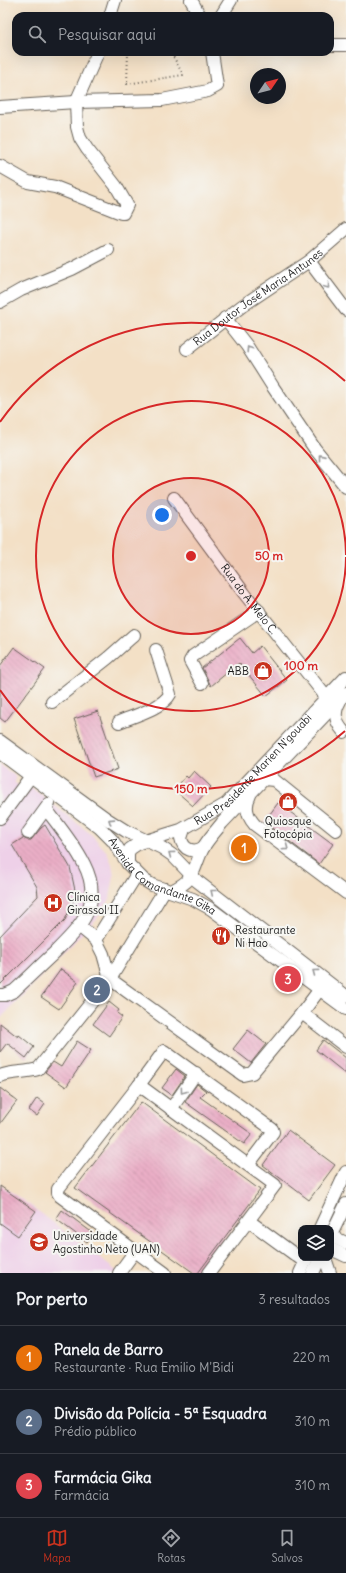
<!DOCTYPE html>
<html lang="pt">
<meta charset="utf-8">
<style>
:root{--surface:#171b24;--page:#242831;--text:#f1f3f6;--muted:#9ea1a6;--line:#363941;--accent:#c8321e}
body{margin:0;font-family:Delius,sans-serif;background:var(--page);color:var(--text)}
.controls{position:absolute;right:12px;bottom:12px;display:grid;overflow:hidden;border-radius:8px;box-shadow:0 4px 16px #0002}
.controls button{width:36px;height:36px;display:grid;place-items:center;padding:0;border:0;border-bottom:1px solid var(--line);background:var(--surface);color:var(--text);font:20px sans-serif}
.compass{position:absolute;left:250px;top:68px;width:36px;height:36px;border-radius:50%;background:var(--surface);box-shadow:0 4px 16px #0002;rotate:55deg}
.you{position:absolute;left:162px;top:515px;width:14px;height:14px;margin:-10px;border:3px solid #fff;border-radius:50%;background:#1a73e8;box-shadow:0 0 0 6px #1a73e833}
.badge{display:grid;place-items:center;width:26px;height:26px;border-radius:50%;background:var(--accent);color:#fff;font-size:13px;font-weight:700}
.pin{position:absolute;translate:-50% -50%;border:2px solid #fff;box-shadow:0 1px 4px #0006}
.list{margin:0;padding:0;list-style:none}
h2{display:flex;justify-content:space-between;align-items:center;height:52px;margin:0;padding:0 16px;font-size:17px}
h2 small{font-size:13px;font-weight:400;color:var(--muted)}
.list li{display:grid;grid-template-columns:26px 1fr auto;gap:12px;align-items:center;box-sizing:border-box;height:64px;padding:0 16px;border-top:1px solid var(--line)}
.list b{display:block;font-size:15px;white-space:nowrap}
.list p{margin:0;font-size:13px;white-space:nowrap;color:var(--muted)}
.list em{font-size:13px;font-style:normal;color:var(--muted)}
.icon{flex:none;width:22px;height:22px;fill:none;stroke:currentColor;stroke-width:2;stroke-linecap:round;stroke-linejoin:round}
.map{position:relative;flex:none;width:346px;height:1273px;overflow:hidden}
.search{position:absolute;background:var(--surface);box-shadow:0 4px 16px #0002;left:12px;right:12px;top:12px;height:44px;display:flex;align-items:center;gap:10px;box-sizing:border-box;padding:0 14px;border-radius:12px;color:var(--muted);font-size:15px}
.sheet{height:244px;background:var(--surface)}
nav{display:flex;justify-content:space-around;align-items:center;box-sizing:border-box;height:56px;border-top:1px solid var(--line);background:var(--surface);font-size:11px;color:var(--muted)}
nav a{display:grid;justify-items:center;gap:2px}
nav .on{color:var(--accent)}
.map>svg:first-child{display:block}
.built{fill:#eed0e8}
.building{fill:url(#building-back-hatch)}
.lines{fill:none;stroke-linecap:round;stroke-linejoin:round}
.minor-casing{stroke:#676158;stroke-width:14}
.path{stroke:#676158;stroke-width:2;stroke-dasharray:1 3;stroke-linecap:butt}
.minor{stroke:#fff;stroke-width:12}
.oneway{stroke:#999}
.ring{fill:none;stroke:#d62828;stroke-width:2}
.labels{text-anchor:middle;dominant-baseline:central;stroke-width:4;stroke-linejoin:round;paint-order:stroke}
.street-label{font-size:11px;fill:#1c1c1c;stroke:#f6f6f2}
.poi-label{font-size:11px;fill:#1c1c1c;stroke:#f6f6f2;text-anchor:start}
.centre{fill:#d62828;stroke:#f6f6f2;stroke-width:2}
.ring-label{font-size:12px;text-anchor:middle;font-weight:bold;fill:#d62828;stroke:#f6f6f2;stroke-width:4;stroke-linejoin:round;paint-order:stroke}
</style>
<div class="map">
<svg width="346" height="1273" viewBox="0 0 346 1273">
<defs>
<pattern id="building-back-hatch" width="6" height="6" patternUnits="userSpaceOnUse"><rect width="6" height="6" fill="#eaaec6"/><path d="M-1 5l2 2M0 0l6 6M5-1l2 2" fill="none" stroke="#c895aa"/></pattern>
</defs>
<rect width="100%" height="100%" fill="#f6f6f2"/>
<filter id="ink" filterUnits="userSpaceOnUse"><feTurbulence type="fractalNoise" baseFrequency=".025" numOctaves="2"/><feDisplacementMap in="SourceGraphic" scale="8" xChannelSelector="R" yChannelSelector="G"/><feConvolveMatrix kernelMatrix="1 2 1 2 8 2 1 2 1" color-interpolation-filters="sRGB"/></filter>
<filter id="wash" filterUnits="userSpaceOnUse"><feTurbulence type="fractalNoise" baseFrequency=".012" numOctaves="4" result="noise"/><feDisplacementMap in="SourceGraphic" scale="16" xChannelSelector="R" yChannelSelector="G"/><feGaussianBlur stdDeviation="0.9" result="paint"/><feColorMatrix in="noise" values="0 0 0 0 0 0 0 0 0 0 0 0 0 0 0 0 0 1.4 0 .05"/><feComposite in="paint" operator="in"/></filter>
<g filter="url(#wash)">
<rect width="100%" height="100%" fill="#f3e0c6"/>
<g class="built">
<path d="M0,765l15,11v7l10,7 4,-4 62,48 16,18 5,12 2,12 -4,22 -12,19 -98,102z"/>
<path d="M0,1184l38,27 81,62h-119z"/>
</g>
<g id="blocks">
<g class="building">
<path d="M240,638l12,15 8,-7 27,34 -21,16 -27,-33 -28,23 -9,-18z"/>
<path d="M14,647l31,22 -40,53 -5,-4v-52z"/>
<path d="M98,711l20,58 -24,8 -20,-58z"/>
<path d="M194,771l17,16 -18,19 -17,-15 6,-6 -2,-2 6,-7 2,2z"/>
<path d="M278,803l55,41 -14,20 -55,-42z"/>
<path d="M45,825l25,42 6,28 -11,25 -65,65v-49l38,-40 -1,-9 -25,-42 11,-7 4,2h4l10,-12z"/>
<path d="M61,969l17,13 -19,27 -18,-12z"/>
<path d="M109,1002l10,8 -2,3 5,4 -13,19 -16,-12z"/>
<path d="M0,1023l18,14 1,-2 15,12 -8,11 -19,-15 -7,9z"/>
<path d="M248,1030l18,14 -15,19 -18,-14z"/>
<path d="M323,1040l23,18v16l-30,-24z"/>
<path d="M77,1041l14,9 -25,37 -21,-15 8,-10 8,5z"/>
<path d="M176,1069l9,7 -13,19 -10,-7z"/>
<path d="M197,1084l9,7 -6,6 52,37 -8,10 -59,-42z"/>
<path d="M0,1088l17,13 -17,23z"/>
<path d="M37,1098l8,6 -8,12 -8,-6z"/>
<path d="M141,1102l119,88 -62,83h-4l-119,-85z"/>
<path d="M288,1130l47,35 -26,35 -46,-35z"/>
<path d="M0,1186l36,25 -18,25 -18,-13z"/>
<path d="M62,1210l32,24 -7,8 -31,-23z"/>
</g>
</g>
</g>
<g filter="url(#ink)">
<use href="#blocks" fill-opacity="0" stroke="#676158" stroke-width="1"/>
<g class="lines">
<g class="minor-casing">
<g id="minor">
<path d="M191,0l9,16"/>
<path d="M110,16l5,-16"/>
<path d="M221,16l10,-16"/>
<path d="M330,45h16"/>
<path d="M0,107l76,-5 86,-2 46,-9 9,-5 -5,-34"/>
<path d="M0,166l28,16 27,5 66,26h2l4,-8 -11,-19 -29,-37 -7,-11 -3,-11 -1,-25 22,-50"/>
<path d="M309,261l37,49"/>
<path d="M0,302l21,-12 51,-21 36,-19"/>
<path d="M225,318l22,28 26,41 42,62 31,38"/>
<path id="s1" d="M187,349l55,-43 67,-45 37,-32"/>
<path id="s2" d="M174,498l70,95 83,105"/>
<path d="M202,683l-12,-22 3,-5 66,-45"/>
<path d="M340,701c-7,12 -5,21 4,31"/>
<path d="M52,702l56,-44 26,-23"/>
<path d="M119,722c14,-6 44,-14 51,-28l-14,-44"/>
<path d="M0,741l107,78 19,12 36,17 10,7 25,26 149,115"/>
<path id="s3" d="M0,753l100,75 13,13 15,23 16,16 8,5 41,14 18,10 135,100"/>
<path d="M264,779l10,1 62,50"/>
<path d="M250,795c-6,12 -3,21 5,30l91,68"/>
<path d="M0,818l31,-42"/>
<path d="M184,829l-3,9c2,12 13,16 23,9"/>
<path d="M28,833l21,-29"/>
<path id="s4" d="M128,864v-11l2,-4 9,-6 42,-13 45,-26 120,-127"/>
<path d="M171,891c26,-12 21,-21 32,-43 5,-9 13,-17 19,-25l124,-130"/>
<path d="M79,926l17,14 7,14 7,25 133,96 9,-2 50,-60 44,34"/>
<path d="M96,940l41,-66"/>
<path d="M0,995h5l9,-4c13,-12 25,-24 38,-36 27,-27 53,-50 32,-91 -10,-20 -25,-38 -38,-55"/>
<path d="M302,1013l18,-24"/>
<path d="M0,1076c13,-5 25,-3 38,-7l72,-90 55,-90"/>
<path d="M139,1085l25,-34 108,78 1,3 -25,33"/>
<path d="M171,1109l25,-36"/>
<path d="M249,1221l56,41"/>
<path d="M320,1228l26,-56"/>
<path d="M331,1235l15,-31"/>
<path d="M331,1236l15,7"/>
<path d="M331,1249l15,7"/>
<path d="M325,1258l5,15"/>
<path d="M119,1273l16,-22"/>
<path d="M165,1273l-105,-77 -2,-3v-4l81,-104 136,100 -66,88"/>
<path d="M300,1273l7,-15"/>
<path d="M313,1273l7,-15"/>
</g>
</g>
<path class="path" d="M128,52l-1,32 56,-9 -12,-23"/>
<use href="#minor" class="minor"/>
</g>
<defs><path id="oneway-chevron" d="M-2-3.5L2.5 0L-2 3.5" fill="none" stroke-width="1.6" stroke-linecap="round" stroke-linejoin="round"/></defs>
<g class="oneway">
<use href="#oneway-chevron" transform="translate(327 286) rotate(53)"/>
<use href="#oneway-chevron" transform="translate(249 349) rotate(-123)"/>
<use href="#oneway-chevron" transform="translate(321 457) rotate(-129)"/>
<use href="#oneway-chevron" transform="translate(111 821) rotate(-147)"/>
<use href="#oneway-chevron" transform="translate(286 848) rotate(37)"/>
<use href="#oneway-chevron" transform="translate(171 854) rotate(-143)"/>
<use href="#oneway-chevron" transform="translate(213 892) rotate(-141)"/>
<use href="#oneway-chevron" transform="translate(315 972) rotate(-143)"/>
<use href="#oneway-chevron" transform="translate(183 1091) rotate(126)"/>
</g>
</g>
<circle cx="191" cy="556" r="78" fill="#d62828" fill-opacity=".12"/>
<g class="ring">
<circle cx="191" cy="556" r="78"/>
<path d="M346 557A155 155 0 1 1 346 555"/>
<path d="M345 731A233 233 0 0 1 0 690M0 422A233 233 0 0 1 345 381"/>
</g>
<defs>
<g id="shop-disc" transform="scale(1)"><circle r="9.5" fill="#c8321e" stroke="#f6f6f2"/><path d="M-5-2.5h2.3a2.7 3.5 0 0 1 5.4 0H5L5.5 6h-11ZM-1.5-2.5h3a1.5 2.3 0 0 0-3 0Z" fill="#fff"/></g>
<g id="hospital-disc" transform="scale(1)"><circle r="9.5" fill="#c8321e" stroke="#f6f6f2"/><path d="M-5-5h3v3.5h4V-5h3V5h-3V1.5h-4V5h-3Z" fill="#fff"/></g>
<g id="restaurant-disc" transform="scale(1)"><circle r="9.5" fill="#c8321e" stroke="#f6f6f2"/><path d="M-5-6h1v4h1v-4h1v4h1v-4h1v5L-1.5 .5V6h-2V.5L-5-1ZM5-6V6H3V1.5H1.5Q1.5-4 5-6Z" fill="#fff"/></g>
<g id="university-disc" transform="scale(1)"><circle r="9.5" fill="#c8321e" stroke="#f6f6f2"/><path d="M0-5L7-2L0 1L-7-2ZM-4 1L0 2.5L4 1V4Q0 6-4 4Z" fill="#fff"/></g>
</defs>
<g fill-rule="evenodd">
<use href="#shop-disc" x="263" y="671"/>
<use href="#shop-disc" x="288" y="802"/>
<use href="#hospital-disc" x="53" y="903"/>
<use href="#restaurant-disc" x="221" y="936"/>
<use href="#university-disc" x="39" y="1242"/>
</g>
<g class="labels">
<g class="street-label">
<text stroke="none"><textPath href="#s1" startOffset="88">Rua Doutor José Maria Antunes</textPath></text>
<text stroke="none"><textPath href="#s2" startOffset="126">Rua do A. Melo C.</textPath></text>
<text stroke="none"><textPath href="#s4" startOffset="165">Rua Presidente Marien N'gouabi</textPath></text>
<text stroke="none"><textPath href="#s3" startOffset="206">Avenida Comandante Gika</textPath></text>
</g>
<g class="poi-label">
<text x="249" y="671" text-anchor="end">ABB</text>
<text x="288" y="821" text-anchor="middle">Quiosque<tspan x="288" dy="13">Fotocópia</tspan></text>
<text x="67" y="897">Clínica<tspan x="67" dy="13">Girassol II</tspan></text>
<text x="235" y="930">Restaurante<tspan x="235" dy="13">Ni Hao</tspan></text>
<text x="53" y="1236">Universidade<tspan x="53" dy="13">Agostinho Neto (UAN)</tspan></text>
</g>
</g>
<circle cx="191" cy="556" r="6" class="centre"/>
<g class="ring-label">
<text x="269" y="560">50 m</text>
<text x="301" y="670">100 m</text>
<text x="191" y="793">150 m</text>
</g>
</svg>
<div class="controls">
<button><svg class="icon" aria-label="layers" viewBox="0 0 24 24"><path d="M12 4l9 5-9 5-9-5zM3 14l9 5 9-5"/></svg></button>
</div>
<svg class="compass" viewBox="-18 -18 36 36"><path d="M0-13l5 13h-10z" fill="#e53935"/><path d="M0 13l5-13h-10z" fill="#9ea1a6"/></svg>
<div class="you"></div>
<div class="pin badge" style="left:244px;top:848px;background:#e8710a">1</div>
<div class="pin badge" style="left:97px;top:990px;background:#5c6f8a">2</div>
<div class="pin badge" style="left:288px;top:979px;background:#e0444e">3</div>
<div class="search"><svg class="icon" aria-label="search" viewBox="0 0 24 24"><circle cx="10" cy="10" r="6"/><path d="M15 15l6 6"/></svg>Pesquisar aqui</div>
</div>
<section class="sheet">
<h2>Por perto<small>3 resultados</small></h2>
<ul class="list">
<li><span class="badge" style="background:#e8710a">1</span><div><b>Panela de Barro</b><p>Restaurante · Rua Emilio M'Bidi</p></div><em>220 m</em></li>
<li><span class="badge" style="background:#5c6f8a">2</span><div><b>Divisão da Polícia - 5ª Esquadra</b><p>Prédio público</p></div><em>310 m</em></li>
<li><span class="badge" style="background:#e0444e">3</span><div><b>Farmácia Gika</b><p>Farmácia</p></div><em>310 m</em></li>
</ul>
</section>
<nav>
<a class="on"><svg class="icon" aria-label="map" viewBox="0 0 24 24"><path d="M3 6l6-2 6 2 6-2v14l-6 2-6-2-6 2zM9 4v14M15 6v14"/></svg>Mapa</a>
<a><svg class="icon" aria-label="directions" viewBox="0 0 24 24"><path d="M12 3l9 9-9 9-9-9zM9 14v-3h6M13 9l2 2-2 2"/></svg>Rotas</a>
<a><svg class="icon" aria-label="saved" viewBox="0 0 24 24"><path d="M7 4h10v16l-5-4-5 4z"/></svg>Salvos</a>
</nav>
